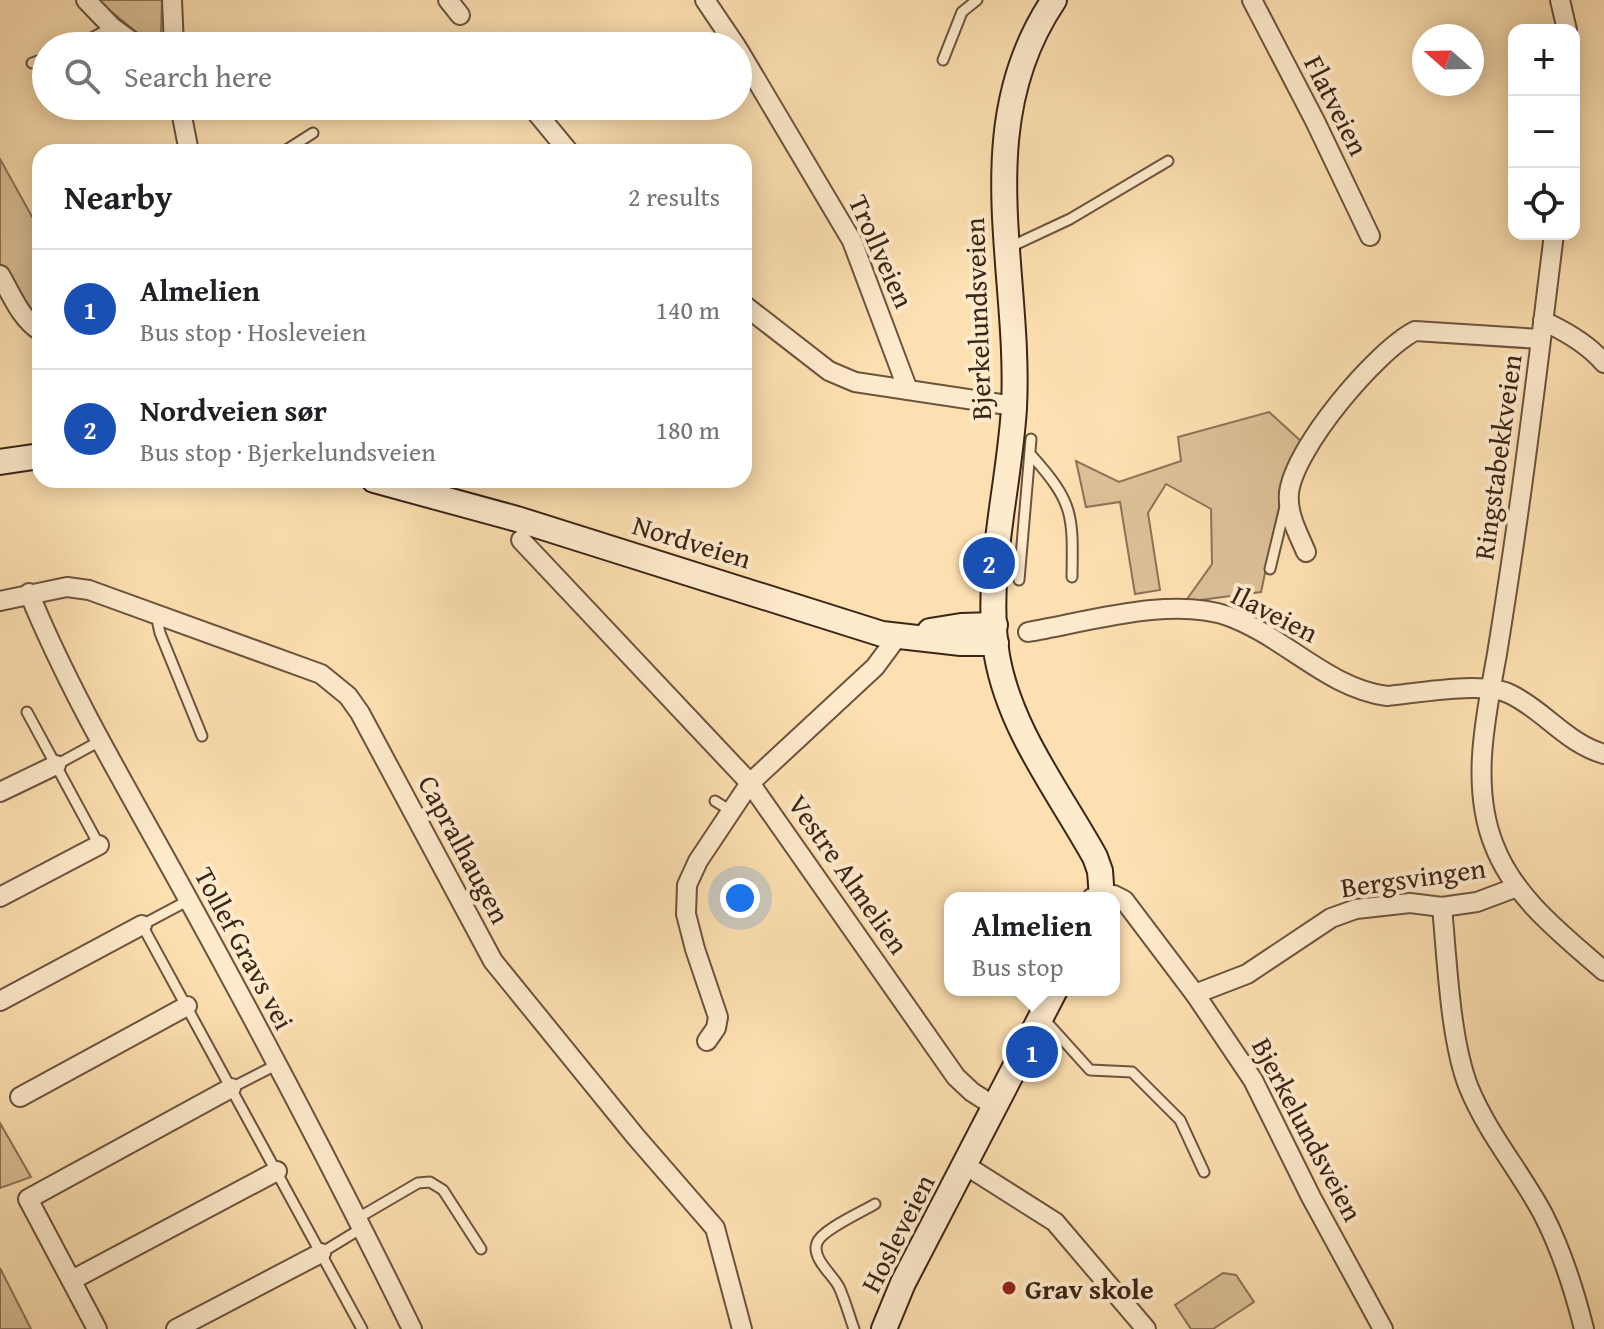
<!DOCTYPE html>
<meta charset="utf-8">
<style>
:root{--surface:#fff;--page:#f2f2f2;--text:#202124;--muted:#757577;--line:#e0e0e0;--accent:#0f766e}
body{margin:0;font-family:"Gentium Book Plus",serif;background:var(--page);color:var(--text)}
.controls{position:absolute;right:24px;top:24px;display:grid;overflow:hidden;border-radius:16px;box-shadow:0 4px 20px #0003}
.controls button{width:72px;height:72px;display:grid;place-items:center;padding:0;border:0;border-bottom:2px solid var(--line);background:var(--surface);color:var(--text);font:40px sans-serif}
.compass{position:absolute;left:1412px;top:24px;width:72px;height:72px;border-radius:50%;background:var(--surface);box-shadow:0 4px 20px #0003;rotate:290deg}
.you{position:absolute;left:740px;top:898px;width:28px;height:28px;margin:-20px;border:6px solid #fff;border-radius:50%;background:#1a73e8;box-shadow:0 0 0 12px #1a73e833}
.badge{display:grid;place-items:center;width:52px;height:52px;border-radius:50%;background:var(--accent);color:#fff;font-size:26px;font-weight:700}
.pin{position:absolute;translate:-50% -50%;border:4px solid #fff;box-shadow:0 2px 8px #0006}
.popup{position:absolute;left:944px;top:892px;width:176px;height:104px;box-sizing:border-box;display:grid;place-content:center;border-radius:16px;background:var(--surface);filter:drop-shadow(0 2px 6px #0005);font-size:26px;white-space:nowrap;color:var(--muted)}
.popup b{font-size:30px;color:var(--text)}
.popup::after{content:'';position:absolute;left:50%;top:100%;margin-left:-16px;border:16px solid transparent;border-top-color:var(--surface)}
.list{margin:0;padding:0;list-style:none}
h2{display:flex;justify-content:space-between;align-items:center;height:104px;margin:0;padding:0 32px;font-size:34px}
h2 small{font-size:26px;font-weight:400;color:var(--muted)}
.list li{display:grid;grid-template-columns:52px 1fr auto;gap:24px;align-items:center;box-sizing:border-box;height:120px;padding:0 32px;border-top:2px solid var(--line)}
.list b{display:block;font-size:30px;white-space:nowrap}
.list p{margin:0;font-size:26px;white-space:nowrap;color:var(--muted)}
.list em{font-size:26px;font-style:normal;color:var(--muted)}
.icon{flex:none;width:44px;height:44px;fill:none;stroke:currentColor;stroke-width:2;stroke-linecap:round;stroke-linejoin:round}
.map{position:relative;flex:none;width:1604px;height:1329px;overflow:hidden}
.search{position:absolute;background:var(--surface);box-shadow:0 4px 20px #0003;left:32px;top:32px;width:720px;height:88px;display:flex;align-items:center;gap:20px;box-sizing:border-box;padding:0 28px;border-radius:44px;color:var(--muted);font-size:30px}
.panel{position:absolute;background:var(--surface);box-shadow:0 4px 20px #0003;left:32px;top:144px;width:720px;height:344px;border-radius:24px}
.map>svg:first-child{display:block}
.green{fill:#dcc097;stroke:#8c7258;stroke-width:2}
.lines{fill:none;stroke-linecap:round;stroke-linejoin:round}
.lane-casing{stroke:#6c533e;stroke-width:13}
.street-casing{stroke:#6c533e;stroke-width:22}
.secondary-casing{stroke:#3b2418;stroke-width:28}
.lane{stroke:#feebcc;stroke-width:9}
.street{stroke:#feebcc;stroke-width:18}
.secondary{stroke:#feebcc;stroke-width:24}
.poi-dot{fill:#8f2418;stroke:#feebcc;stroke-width:3}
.labels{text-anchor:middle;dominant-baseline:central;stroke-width:8;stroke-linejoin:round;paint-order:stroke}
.street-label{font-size:28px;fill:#3b2418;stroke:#feebcc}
.poi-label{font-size:28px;font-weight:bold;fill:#3b2418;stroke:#feebcc;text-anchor:start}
</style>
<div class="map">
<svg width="1604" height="1329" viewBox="0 0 1604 1329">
<rect width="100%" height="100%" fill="#fde0b1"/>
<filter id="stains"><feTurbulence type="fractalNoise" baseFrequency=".0025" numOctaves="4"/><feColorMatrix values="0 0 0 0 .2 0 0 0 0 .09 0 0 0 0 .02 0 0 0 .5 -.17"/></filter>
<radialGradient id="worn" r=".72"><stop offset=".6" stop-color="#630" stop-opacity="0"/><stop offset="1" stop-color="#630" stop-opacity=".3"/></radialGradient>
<g class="green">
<path d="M97,0h65l-1,34 -10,10z"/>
<path d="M0,159l40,72v90h-9l-31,-51z"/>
<path d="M1269,412l33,30 -18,42 -23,108 -76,10 27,-38 -1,-55 -45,-25 -18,29 12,77 -25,4 -15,-92 -34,5 -10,-46 43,21 62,-21 -3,-24z"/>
<path d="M0,1123l31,54 -31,11z"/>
<path d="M0,1268l31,61h-31z"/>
<path d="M1223,1273l13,2 18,27 -41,27h-22l-16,-24z"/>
</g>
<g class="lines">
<g class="lane-casing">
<g id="lane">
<path d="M77,46l35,-19"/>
<path d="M943,60l19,-48 15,-12"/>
<path d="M32,63l14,-5"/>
<path d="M283,152l30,-19"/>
<path d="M1008,248l62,-29 98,-58"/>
<path d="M1032,456c42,47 41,59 40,121"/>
<path d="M1270,569l15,-62"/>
<path d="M1019,580l12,-141"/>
<path d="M161,615l-3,9 2,9 42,103"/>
<path d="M27,712l72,133"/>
<path d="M56,765l44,-24"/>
<path d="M715,801l16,10"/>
<path d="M189,900l-47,25 220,404"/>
<path d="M1044,1019l46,51 42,2 48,48 24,52"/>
<path d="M231,1088l45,-23"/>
<path d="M358,1218l60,-35 12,-1 13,8 38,59"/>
<path d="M321,1253l41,-25"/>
<path d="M854,1329c-5,-14 -9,-29 -15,-42 -6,-12 -28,-29 -22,-44 4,-13 45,-31 58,-39"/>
</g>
</g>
<g class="street-casing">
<g id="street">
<path d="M86,0l26,27 26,19"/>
<path d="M172,0l2,46"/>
<path d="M448,0l12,15"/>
<path d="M705,0l31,46"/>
<path d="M1252,0l63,121 55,115"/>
<path d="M1560,0l7,30"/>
<path d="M738,49l114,192 56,149 106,16"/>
<path d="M180,106l9,46"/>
<path d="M531,106l38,46"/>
<path d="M1554,234c-12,96 -23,192 -37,288 -6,44 -13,88 -20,132 -11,61 -27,131 -3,191 20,53 69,90 110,126"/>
<path d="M0,275c12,20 20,43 40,56"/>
<path d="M744,305l85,66 26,11 53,8"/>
<path d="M1543,321c22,10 45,23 61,42"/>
<path d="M521,540l229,243 206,294 16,15 22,14"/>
<path d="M1306,552c-8,-19 -19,-38 -17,-59 5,-45 87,-142 126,-162l125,8"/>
<path d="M29,593c44,107 104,205 159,306 78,142 153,285 224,430"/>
<path d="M0,601l67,-14 22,3 232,84 27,22 12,17 133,248 143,176 79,91 27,101"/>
<path d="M1028,632c59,-10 143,-36 200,-16 56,20 99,72 159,80 32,-3 96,-15 123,-2 34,16 56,49 94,60"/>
<path d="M0,792l56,-27"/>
<path d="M0,897l99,-52"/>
<path d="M1092,898l22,-3 10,5 71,94 58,86 58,117 72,132"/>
<path d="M1442,907c5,52 8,134 27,181 19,46 51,83 74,126 19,37 31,75 41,115"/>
<path d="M1195,994l52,-20 84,-56 25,-9 54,-6 32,4 35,-5 40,-15"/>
<path d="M0,1001l142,-76"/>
<path d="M707,1041l9,-13 2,-11 -23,-68 -9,-35 1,-29 11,-24 52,-78 125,-116 23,-31"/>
<path d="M20,1097l167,-91"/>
<path d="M965,1165l90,57 91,107"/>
<path d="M72,1280l205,-109"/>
<path d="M97,1329l-69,-130 203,-111"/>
<path d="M176,1329l145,-76"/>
</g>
</g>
<g class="secondary-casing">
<g id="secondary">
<path d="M1054,0c-86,127 -33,269 -40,408 -5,82 -30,167 -17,248 13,74 62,136 98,201l5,14 2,27"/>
<path d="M0,462l40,-6"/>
<path d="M374,480l143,39 365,115 79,9h35"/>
<path d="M930,631l31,-5 34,-1"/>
<path d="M884,1329l19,-46 152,-293"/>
</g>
</g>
<use href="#lane" class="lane"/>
<use href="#street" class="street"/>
<use href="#secondary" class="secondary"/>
</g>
<circle class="poi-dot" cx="1009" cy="1288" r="8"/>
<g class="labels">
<g class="street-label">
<text transform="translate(1337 105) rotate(63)">Flatveien</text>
<text transform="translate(882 251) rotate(66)">Trollveien</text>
<text transform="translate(977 319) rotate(-92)">Bjerkelundsveien</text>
<text transform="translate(1497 457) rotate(-82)">Ringstabekkveien</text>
<text transform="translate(692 541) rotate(17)">Nordveien</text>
<text transform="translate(1275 613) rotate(27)">Ilaveien</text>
<text transform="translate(465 849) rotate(62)">Capralhaugen</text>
<text transform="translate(849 874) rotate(55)">Vestre Almelien</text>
<text transform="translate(1413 877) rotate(-8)">Bergsvingen</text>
<text transform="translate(245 948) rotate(62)">Tollef Gravs vei</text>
<text transform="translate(1308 1129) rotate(62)">Bjerkelundsveien</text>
<text transform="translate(897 1233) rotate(-63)">Hosleveien</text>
</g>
<g class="poi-label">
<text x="1025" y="1288">Grav skole</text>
</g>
</g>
<rect width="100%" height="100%" filter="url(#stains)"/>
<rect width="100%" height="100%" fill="url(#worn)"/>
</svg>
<div class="controls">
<button>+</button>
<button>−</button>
<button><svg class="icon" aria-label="locate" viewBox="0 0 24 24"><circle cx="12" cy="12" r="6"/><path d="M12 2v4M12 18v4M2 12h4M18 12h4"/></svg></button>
</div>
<svg class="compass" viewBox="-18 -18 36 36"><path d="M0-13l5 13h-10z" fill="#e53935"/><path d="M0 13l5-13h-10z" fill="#757577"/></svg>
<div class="you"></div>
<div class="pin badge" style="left:1032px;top:1052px;background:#1a4fb4">1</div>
<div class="popup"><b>Almelien</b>Bus stop</div>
<div class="pin badge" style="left:989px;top:563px;background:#1a4fb4">2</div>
<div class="search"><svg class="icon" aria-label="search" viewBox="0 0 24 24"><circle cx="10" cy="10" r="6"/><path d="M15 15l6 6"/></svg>Search here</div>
<section class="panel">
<h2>Nearby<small>2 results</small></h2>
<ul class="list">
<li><span class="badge" style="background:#1a4fb4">1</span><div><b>Almelien</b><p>Bus stop · Hosleveien</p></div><em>140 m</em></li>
<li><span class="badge" style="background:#1a4fb4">2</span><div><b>Nordveien sør</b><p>Bus stop · Bjerkelundsveien</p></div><em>180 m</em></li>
</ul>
</section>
</div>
